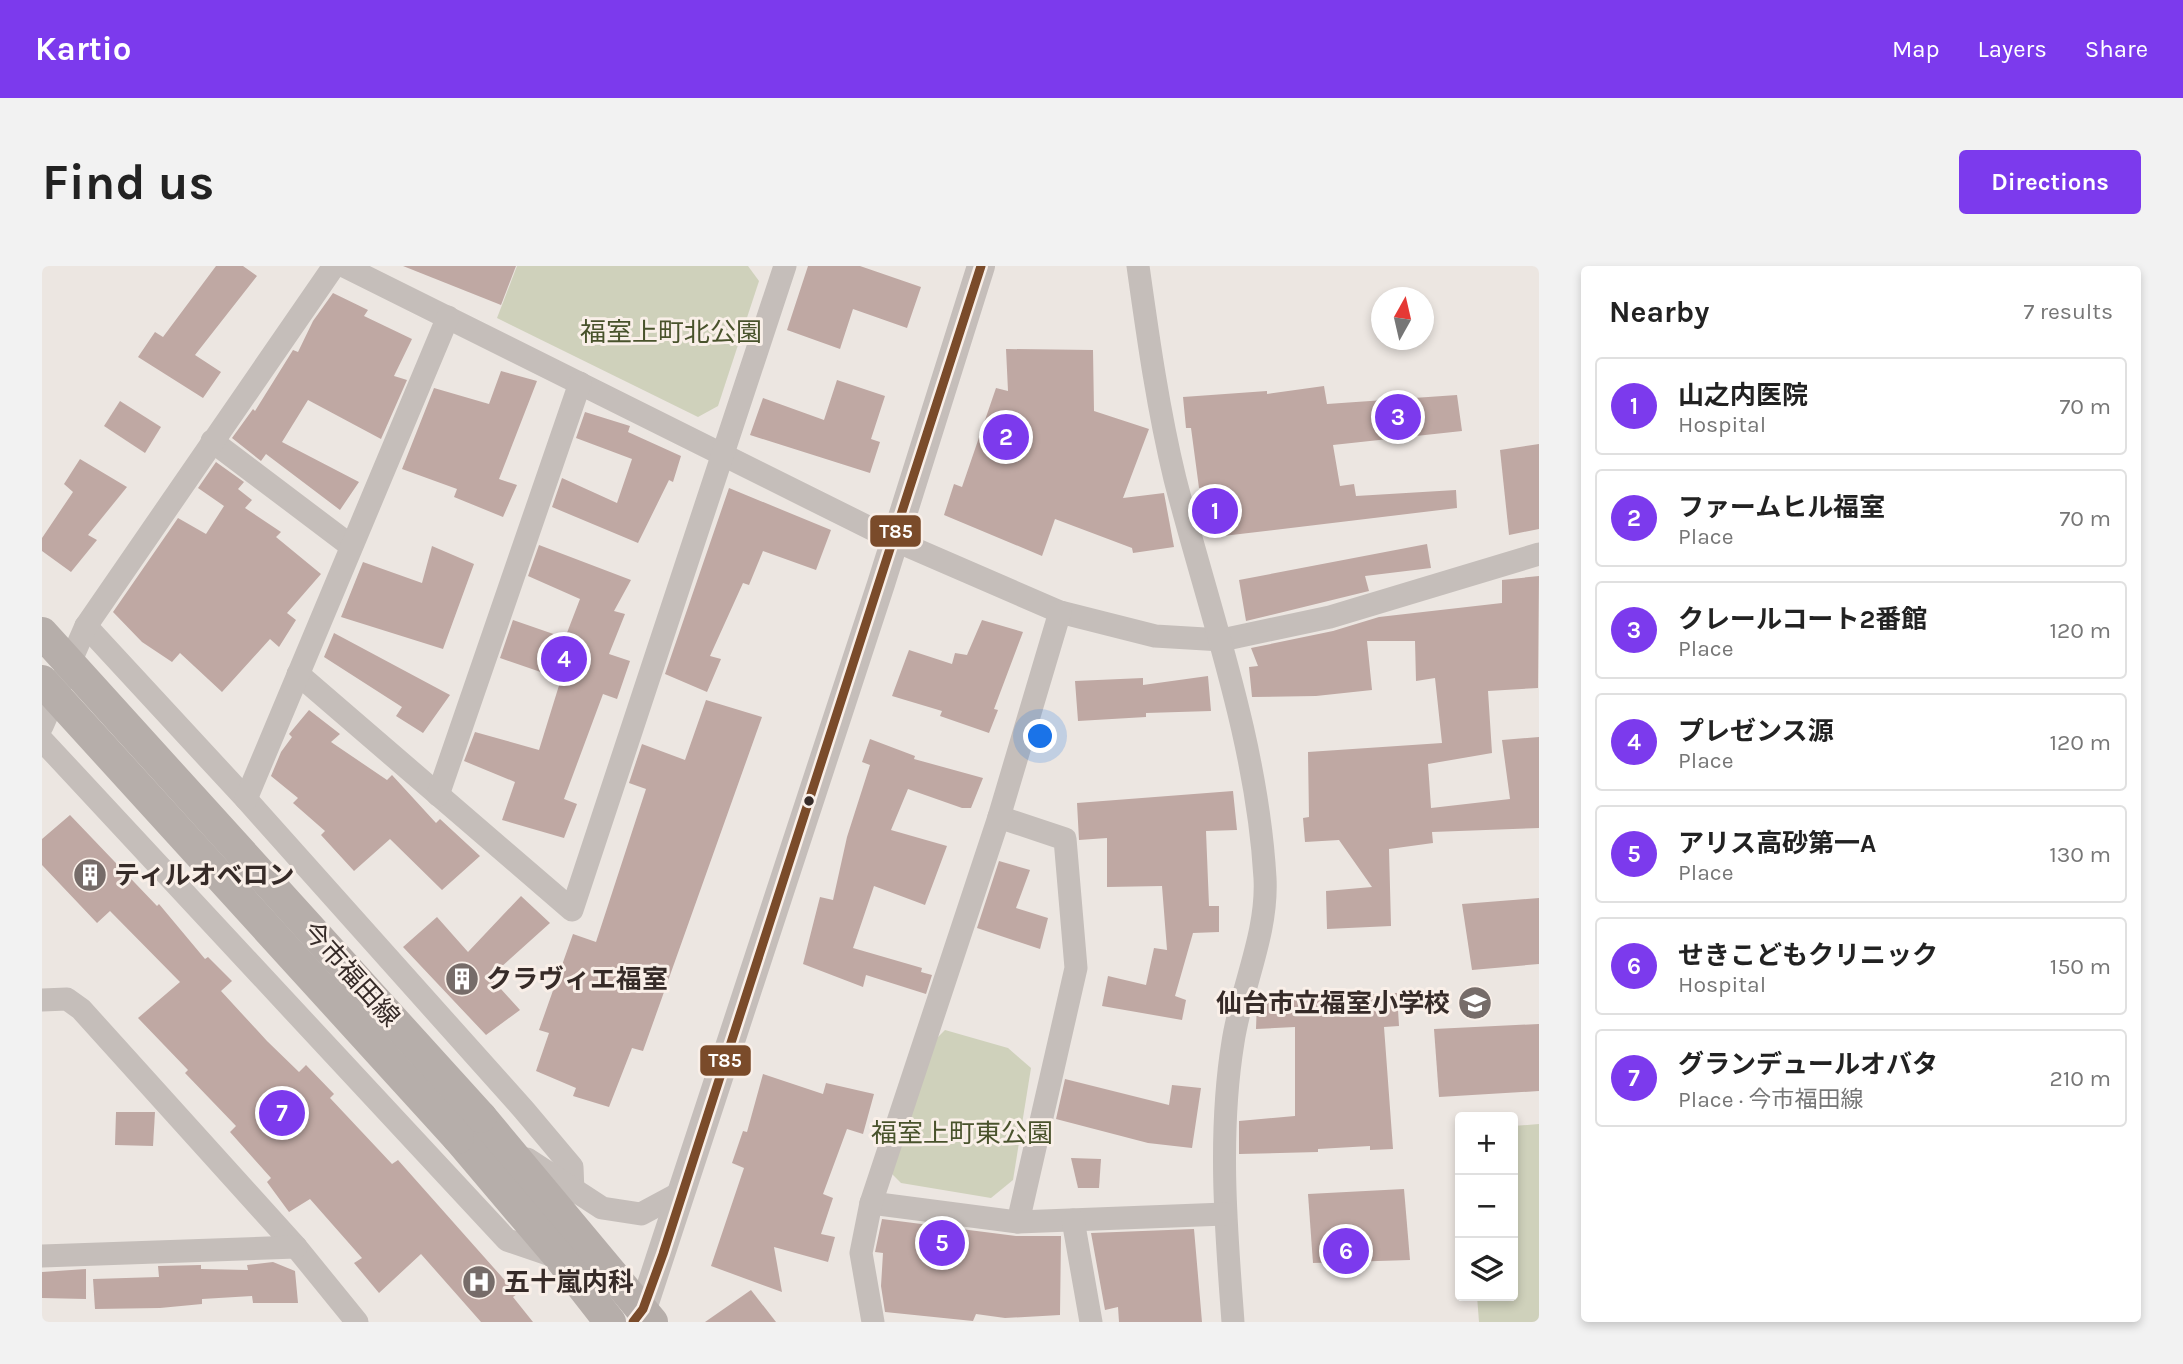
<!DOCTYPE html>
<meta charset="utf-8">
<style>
:root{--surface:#fff;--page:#f2f2f2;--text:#222;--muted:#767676;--line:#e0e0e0;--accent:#7c3aed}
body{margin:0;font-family:Karla,"Noto Sans JP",sans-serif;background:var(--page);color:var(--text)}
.controls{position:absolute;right:21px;bottom:21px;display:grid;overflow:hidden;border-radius:7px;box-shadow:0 4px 10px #0003}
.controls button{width:63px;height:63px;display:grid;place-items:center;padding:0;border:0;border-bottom:2px solid var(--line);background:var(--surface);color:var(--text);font:35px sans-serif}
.compass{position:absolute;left:1329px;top:21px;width:63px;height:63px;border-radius:50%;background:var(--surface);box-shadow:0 4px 10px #0003;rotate:8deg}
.you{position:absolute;left:999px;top:471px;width:24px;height:24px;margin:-18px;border:5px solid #fff;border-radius:50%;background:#1a73e8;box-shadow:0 0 0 10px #1a73e833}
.badge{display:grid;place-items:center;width:46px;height:46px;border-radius:50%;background:var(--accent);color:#fff;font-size:23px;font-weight:700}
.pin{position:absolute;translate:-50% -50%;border:4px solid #fff;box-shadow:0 2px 7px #0006}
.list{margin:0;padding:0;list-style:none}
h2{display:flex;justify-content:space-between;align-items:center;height:91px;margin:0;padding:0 28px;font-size:30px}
h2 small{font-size:23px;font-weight:400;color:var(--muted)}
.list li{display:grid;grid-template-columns:46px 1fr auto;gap:21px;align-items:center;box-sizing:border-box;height:98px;margin:0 14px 14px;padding:0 14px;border:2px solid var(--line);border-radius:7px}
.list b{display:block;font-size:26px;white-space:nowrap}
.list p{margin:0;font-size:23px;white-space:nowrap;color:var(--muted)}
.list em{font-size:23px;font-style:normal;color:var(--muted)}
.icon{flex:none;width:38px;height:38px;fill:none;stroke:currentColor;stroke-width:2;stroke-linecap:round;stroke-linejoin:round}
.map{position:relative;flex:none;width:1497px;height:1056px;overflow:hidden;border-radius:7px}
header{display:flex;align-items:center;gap:42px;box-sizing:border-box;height:98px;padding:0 35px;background:var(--accent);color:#fff}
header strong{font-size:33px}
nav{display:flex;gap:38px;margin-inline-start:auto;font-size:24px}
.intro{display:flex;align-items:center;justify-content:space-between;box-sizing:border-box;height:168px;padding:0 42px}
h1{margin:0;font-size:49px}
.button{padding:18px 32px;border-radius:7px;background:var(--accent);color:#fff;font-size:24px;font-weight:700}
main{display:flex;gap:42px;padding:0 42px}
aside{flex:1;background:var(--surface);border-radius:7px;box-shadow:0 4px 10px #0003}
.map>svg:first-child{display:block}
.green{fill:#cfd1bb}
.building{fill:#bfa8a3}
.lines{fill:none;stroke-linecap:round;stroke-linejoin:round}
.minor{stroke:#c5beba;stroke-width:23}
.tertiary{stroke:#c5beba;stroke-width:28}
.secondary{stroke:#b6aeaa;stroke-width:32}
.secondary-bridge{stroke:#b6aeaa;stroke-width:32}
.bus-1-casing{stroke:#f9efe8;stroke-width:14}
.bus-1{stroke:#7a4b2a;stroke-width:9}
.bus-dot{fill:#362b28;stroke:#f9efe8;stroke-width:2.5}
.labels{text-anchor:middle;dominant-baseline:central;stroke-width:6;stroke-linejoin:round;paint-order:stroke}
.park-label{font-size:26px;fill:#49532c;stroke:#f9efe8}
.poi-label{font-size:26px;font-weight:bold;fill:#362b28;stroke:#f9efe8;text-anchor:start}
.street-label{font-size:26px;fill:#362b28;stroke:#f9efe8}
.line-badge{stroke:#f9efe8;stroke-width:2.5}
.badge-label{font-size:19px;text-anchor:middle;font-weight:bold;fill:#fff}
</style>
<header>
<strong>Kartio</strong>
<nav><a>Map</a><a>Layers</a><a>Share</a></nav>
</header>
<div class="intro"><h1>Find us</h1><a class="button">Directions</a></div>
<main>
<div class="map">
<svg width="1497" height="1056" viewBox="0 0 1497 1056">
<rect width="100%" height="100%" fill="#ece6e1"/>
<g class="green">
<path d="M475,0h231l11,15 -41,125 -20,11 -201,-99z"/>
<path d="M903,764l63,18 23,20 -18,112 -22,18 -90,-15 -12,-12 41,-126z"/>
<path d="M1497,858v198h-60l-2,-26h36v-170z"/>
</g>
<g class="building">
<path d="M174,0h27l14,10 -62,79 26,17 -18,26 -65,-41 17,-25 8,5z"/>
<path d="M361,0h113l-15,39z"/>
<path d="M766,0h52l61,21 -14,41 -54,-19 -13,40 -53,-19z"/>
<path d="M291,27l35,17 -4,6 48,23 -18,37 13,4 -26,59 -73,-39 -26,42 77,40 -19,28 -74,-56 -5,7 -29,-23 21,-29 2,2 38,-61 5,2 15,-31z"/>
<path d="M964,83l87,1 1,61 55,18 -26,69 41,-5 10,54 -41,6 -1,-5 -77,-29 -13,37 -98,-41 10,-31 8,3 34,-99 12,3z"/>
<path d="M459,105l36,10 -38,98 18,6 -14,32 -49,-20 3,-8 -55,-20 32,-81 55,16z"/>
<path d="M795,114l48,16 -14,43 9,3 -10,31 -120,-38 13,-37 61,22z"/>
<path d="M1282,120l3,18 130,-9 5,36 -129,14 7,41 14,-2 2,12 100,-6 1,18 -234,28 -5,-50 -19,2 -8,-60h-5l-3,-31 84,-6v3z"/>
<path d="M78,135l41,26 -16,26 -41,-27z"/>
<path d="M543,146l45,14 -2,6 53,24 -8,26 -4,-2 -31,63 -86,-36 10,-29 55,25 15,-44 -56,-21z"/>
<path d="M1497,178v85l-30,6 -9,-85z"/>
<path d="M38,193l47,28 -39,48 9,5 -26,32 -29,-21v-13l31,-46 -9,-8z"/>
<path d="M174,196l28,20 -6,7 14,11 -7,8 36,24 -5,5 45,37 -34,39 9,7 -17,27 -9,-8 -48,53 -42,-39 -8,9 -30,-20 -29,-30 65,-94 28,16 18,-28 -26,-18z"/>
<path d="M687,222l102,42 -15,40 -53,-19 -14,34 -6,-2 -33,73 11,3 -14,33 -42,-18z"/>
<path d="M1385,278l4,24 -66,8 4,15 -123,30 -7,-41z"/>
<path d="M497,279l92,35 -17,31 11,3 -16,40 21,7 -13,38 -14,-5 -39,105 13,5 -13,34 -62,-18 13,-38 -51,-21 11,-29 64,18 22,-71 -61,-21 13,-38 52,18 15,-39 -52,-23z"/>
<path d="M390,280l42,18 -31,85 -102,-32 22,-55 59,21z"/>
<path d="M1497,310l-1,112 -50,3 4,62 -64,11 3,44 79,-9 -8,-59 37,-3v91l-107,4 1,11 -44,6 2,77 -64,3 -1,-38 46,-4 -33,-47 -34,2 -2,-24 6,-1 -1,-65 134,-9 -7,-65 -19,3 -1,-40h-48l5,49 -56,6 -64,1 -3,-30 9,-1 -7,-18 82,-17 46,-14 123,-14v-23z"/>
<path d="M940,354l41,12 -29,77 4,1 -9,23 -49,-17 2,-5 -50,-15 17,-46 43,14 3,-11 12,2z"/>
<path d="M292,367l116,62 -27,38 -27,-17 6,-9 -78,-50z"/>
<path d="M1166,410l3,35 -65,2v4l-68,4 -3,-40 68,-3v7z"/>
<path d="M664,434l56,17 -119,334 -11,-3 -23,59 -36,-11 3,-8 -40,-17 13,-38 -10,-3 34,-96 23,8 50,-153 -17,-6 13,-39 43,16z"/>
<path d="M267,444l31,24 -9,8 56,38 5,-5 44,48 4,-4 40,37 -38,34 -52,-51 -36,32 -33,-36 4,-4 -32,-28 5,-5 -27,-22 10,-24 11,-15 -3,-3z"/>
<path d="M828,473l45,17 -1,3 69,19 -12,30h-9l-54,-19 -17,41 56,16 -22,59 -51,-19 -21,62 69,20 -1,4 11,3 -6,19 -60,-19 -3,12 -60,-23 17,-67 13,3 14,-63 23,-72 -8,-3z"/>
<path d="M1191,525l4,39 -31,1 3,75h10v26l-26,1 -18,63 11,4 -4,20 -80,-14 6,-30 38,9 8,-37 13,2 -5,-64 -55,1v-49l-28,2 -2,-37z"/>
<path d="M28,549l87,91 2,-2 46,55 3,-2 24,24 -11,10 46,50 32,31 7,-7 28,29 -4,4 62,66 6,-4 119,134 -4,3 20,25h-52l-60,-68 -42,39 -25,-30 8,-5 -52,-59 -21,13 -22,-30 4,-4 -41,-46 6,-6 -51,-53 3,-3 -50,-52 42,-36 -70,-71 -13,12 -55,-58v-26z"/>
<path d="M957,595l31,9 -14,38 32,10 -8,31 -63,-21z"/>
<path d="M479,630l29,27 -60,54 30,33 -34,25 -83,-88 34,-30 31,35z"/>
<path d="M1497,632v66l-67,6 -10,-66z"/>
<path d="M1355,727l2,33 -15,1 9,122 -23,1v-4l-52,3v3l-79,2v-33l56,-5v-89l-39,2 1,-29z"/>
<path d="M1497,758v67l-100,6 -5,-68z"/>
<path d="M721,808l60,20 3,-11 48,11 -11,40 -16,-5 -24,65 10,4 -12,36 14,3 -7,25 -54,-15 8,45 -71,-26 33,-98 -12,-5 11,-32 4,1z"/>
<path d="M1023,813l104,26 3,-20 29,3 -9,60 -44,-5 -92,-24z"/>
<path d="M74,846h39l-2,34 -38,-1z"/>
<path d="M1029,892l30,1 -2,29h-21z"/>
<path d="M1362,923l6,71 -97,3 -5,-69z"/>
<path d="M840,953l134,17h45l-1,79 -55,3 -29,-4 -3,7 -88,-9 -4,-26 2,-33 -8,-1z"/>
<path d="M1152,963l8,93h-83l-1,-15 -13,3 -14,-77z"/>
<path d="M231,996l22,9 3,32h-45l-1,-7 -50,3v5l-42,4 -65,1 -2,-30 66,-2 -1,-11 43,-1v4l47,1 -1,-5z"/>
<path d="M44,1003v30l-44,-1v-26z"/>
<path d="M709,1024l25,32h-71z"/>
</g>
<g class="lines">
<g class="minor">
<path d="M302,0l550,274 166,72 95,24 67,4 108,-23 209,-63"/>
<path d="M1096,0c10,71 20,143 37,213 34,132 82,261 90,399 3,56 -24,110 -32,164 -15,92 -7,187 0,280"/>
<path d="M170,175l139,105"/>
<path d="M44,360l160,173 278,311 48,57 1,25"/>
<path d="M256,408l274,236 213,-644"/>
<path d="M0,460l44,-100 248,-360"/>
<path d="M0,474l465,500 53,18"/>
<path d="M396,529l142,-412"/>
<path d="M204,533l202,-482"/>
<path d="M957,551l66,22 11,129 -58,254"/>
<path d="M0,734l25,-1 14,10 215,238 61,75"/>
<path d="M485,893l75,49 39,6 41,-22"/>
<path d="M829,937l147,19 207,-8"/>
<path d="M1031,954l18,102"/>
<path d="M0,990l254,-9"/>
<path d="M831,1056l-12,-69 10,-50 128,-386 61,-205"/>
</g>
<path class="tertiary" d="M601,1043l238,-725 100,-318"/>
<g class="secondary">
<path d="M439,851l171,205"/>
<path d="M416,872l102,120 50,64"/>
</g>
<g class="secondary-bridge">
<path d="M0,367l439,484"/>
<path d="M0,415l416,457"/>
</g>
<g class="bus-1-casing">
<path id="bus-1" d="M591,1056l10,-13 20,-55 318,-988"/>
</g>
<use href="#bus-1" class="bus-1"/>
</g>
<defs>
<g id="building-disc" transform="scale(1.75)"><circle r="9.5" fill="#766c69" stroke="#f9efe8"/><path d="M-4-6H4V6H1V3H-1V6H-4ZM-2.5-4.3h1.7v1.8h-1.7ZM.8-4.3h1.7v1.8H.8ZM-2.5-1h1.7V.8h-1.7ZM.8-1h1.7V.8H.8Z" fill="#fff"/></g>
<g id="school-disc" transform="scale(1.75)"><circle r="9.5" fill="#766c69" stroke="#f9efe8"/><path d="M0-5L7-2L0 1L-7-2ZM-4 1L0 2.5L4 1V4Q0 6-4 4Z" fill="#fff"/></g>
<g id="hospital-disc" transform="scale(1.75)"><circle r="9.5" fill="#766c69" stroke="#f9efe8"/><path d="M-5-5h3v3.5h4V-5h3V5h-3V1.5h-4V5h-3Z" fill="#fff"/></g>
</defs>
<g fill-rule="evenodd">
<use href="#building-disc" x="48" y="609"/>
<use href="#building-disc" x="420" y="713"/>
<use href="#school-disc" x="1433" y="737"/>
<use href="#hospital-disc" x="437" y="1016"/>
</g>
<circle class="bus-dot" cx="767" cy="535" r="6"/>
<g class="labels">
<g class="park-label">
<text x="629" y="66">福室上町北公園</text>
<text x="920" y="867">福室上町東公園</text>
</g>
<g class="poi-label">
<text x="72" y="609">ティルオベロン</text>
<text x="444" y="713">クラヴィエ福室</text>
<text x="1408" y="737" text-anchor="end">仙台市立福室小学校</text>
<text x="462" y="1016">五十嵐内科</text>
</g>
<g class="street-label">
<text transform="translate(309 708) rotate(48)">今市福田線</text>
</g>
</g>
<g class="line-badge">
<rect x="827" y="248" width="53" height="34" rx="7" fill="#7a4b2a"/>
<rect x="657" y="778" width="53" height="33" rx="7" fill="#7a4b2a"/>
</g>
<g class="badge-label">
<text x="854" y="272">T85</text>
<text x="683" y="801">T85</text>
</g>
</svg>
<div class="controls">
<button>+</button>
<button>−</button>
<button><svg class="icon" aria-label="layers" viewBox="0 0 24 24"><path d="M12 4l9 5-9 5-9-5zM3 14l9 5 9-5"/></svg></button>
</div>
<svg class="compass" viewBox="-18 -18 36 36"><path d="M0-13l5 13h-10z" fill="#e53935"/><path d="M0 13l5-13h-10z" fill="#767676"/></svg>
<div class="you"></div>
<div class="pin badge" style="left:1173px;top:245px">1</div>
<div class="pin badge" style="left:964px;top:171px">2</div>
<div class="pin badge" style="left:1356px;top:151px">3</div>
<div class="pin badge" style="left:522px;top:393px">4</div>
<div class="pin badge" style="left:900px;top:977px">5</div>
<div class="pin badge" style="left:1304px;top:985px">6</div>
<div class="pin badge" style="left:240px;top:847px">7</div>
</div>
<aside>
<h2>Nearby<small>7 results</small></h2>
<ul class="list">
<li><span class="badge">1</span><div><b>山之内医院</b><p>Hospital</p></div><em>70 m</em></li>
<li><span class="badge">2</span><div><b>ファームヒル福室</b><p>Place</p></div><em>70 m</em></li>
<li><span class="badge">3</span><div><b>クレールコート2番館</b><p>Place</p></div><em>120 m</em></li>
<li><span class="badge">4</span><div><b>プレゼンス源</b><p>Place</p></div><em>120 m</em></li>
<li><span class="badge">5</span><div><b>アリス高砂第一A</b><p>Place</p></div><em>130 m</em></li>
<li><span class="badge">6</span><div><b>せきこどもクリニック</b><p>Hospital</p></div><em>150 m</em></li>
<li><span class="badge">7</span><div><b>グランデュールオバタ</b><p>Place · 今市福田線</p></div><em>210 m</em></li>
</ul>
</aside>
</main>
